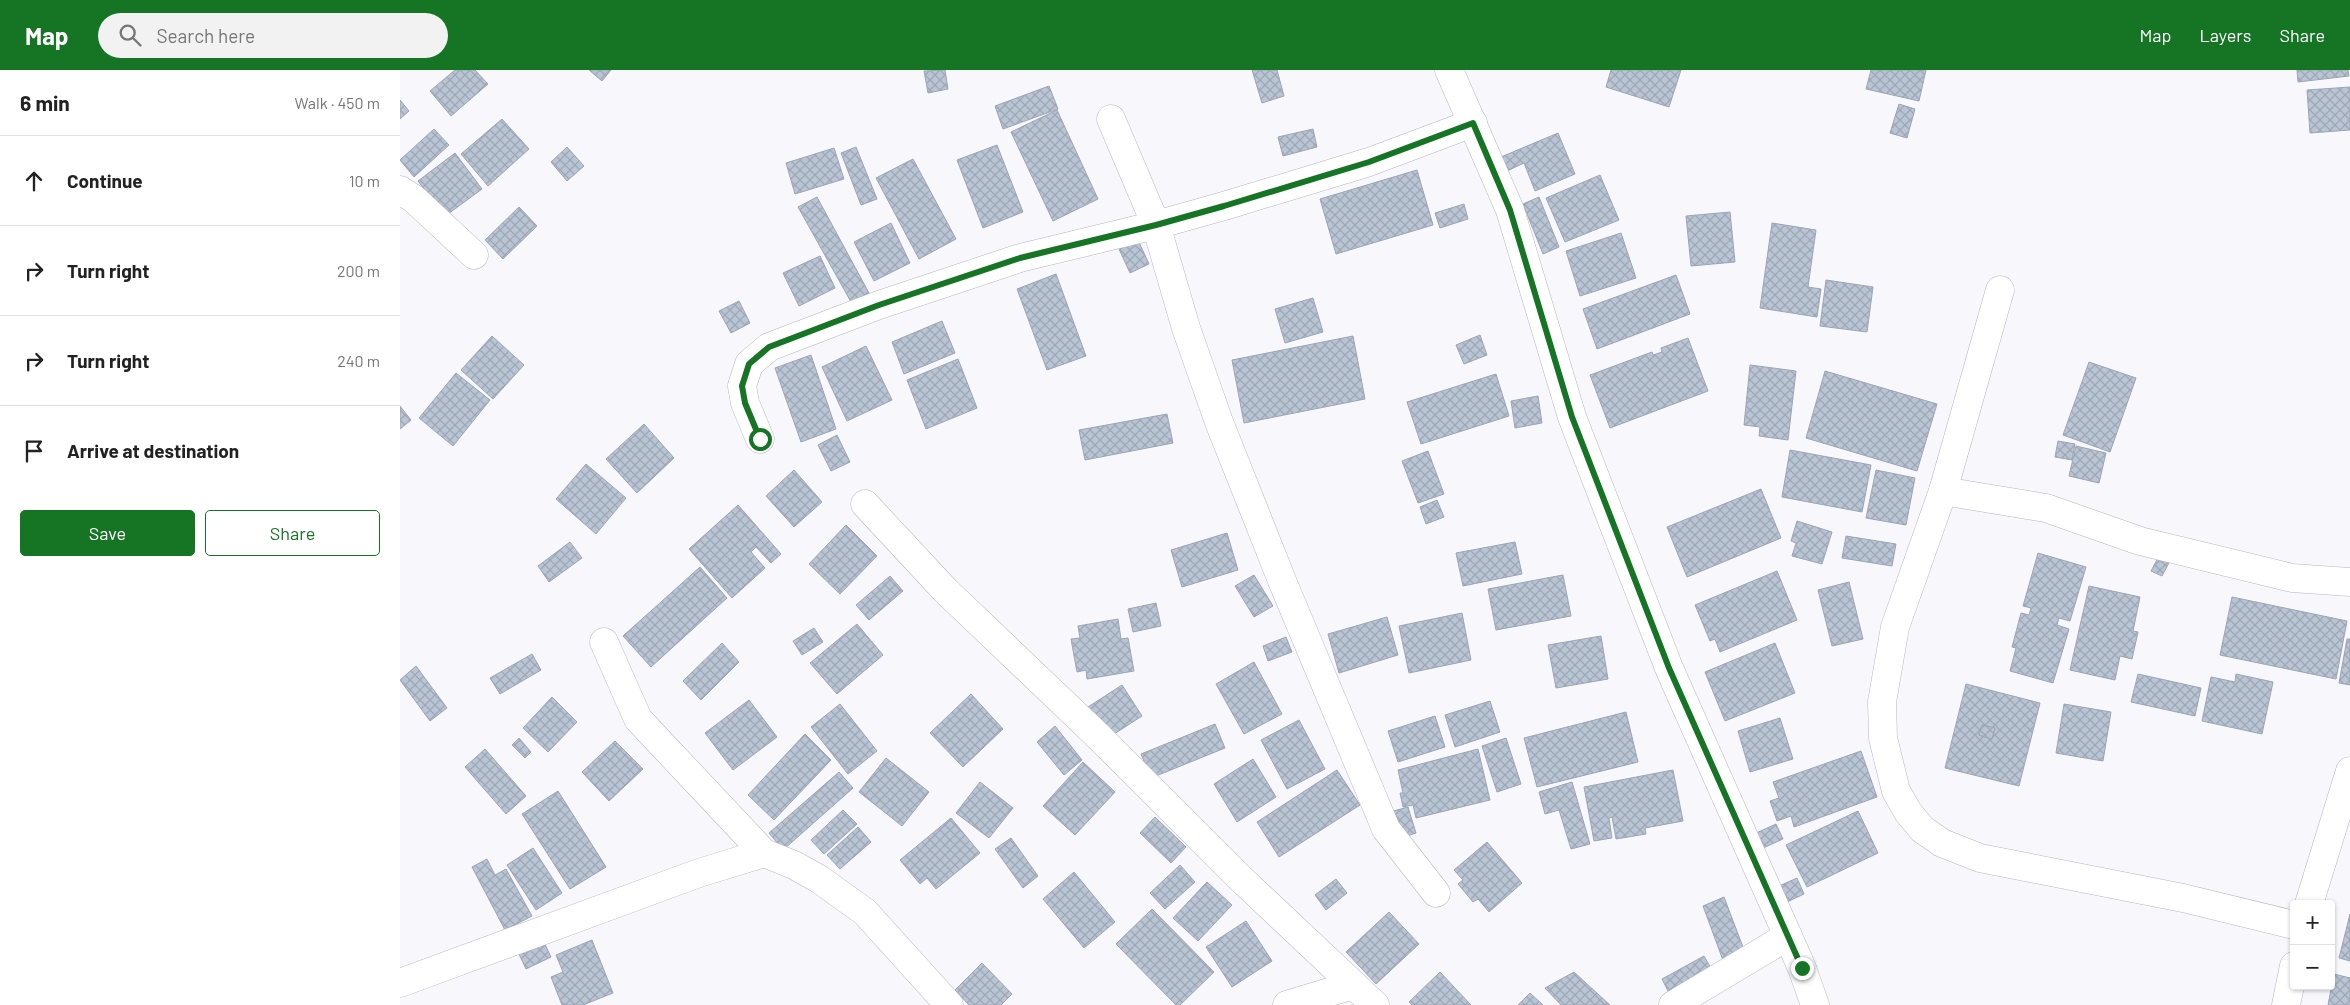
<!DOCTYPE html>
<meta charset="utf-8">
<style>
:root{--surface:#fff;--page:#f2f2f2;--text:#222;--muted:#767676;--line:#e0e0e0;--accent:#167524}
body{margin:0;font-family:Barlow,sans-serif;background:var(--page);color:var(--text)}
.controls{position:absolute;right:15px;bottom:15px;display:grid;overflow:hidden;border-radius:5px;box-shadow:0 1px 4px #0004}
.controls button{width:45px;height:45px;display:grid;place-items:center;padding:0;border:0;border-bottom:1px solid var(--line);background:var(--surface);color:var(--text);font:25px sans-serif}
.stop{position:absolute;width:15px;height:15px;margin:-11px;border:4px solid #167524;border-radius:50%;background:#fff}
.stop.end{background:#167524;border-color:#fff;box-shadow:0 1px 5px #0008}
.list{margin:0;padding:0;list-style:none}
h2{display:flex;justify-content:space-between;align-items:center;height:65px;margin:0;padding:0 20px;font-size:21px}
h2 small{font-size:16px;font-weight:400;color:var(--muted)}
.list li{display:grid;grid-template-columns:32px 1fr auto;gap:15px;align-items:center;box-sizing:border-box;height:90px;padding:0 20px;border-top:1px solid var(--line)}
.list b{display:block;font-size:19px;white-space:nowrap}
.list em{font-size:16px;font-style:normal;color:var(--muted)}
.actions{display:flex;gap:10px;padding:15px 20px}
.actions a{flex:1;padding:11px 0;border:1px solid var(--accent);border-radius:5px;text-align:center;font-size:18px;color:var(--accent)}
.actions .main{background:var(--accent);color:#fff}
.icon{flex:none;width:28px;height:28px;fill:none;stroke:currentColor;stroke-width:2;stroke-linecap:round;stroke-linejoin:round}
.map{position:relative;flex:none;width:1950px;height:935px;overflow:hidden}
header{display:flex;align-items:center;gap:30px;box-sizing:border-box;height:70px;padding:0 25px;background:var(--accent);color:#fff}
header strong{font-size:24px}
nav{display:flex;gap:28px;margin-inline-start:auto;font-size:18px}
.search{width:350px;height:45px;background:var(--page);display:flex;align-items:center;gap:12px;box-sizing:border-box;padding:0 18px;border-radius:28px;color:var(--muted);font-size:19px}
main{display:flex}
aside{flex:1;background:var(--surface)}
.map>svg:first-child{display:block}
.building{fill:url(#building-cross-hatch);stroke:#9ba5b5;fill-rule:evenodd}
.lines{fill:none;stroke-linecap:round;stroke-linejoin:round}
.minor-casing{stroke:#b6b5c8;stroke-width:29}
.minor{stroke:#fff;stroke-width:28}
.route{stroke:#167524;stroke-width:6}
</style>
<header>
<strong>Map</strong>
<div class="search"><svg class="icon" aria-label="search" viewBox="0 0 24 24"><circle cx="10" cy="10" r="6"/><path d="M15 15l6 6"/></svg>Search here</div>
<nav><a>Map</a><a>Layers</a><a>Share</a></nav>
</header>
<main>
<aside>
<h2>6 min<small>Walk · 450 m</small></h2>
<ul class="list">
<li><svg class="icon" aria-label="ahead" viewBox="0 0 24 24"><path d="M12 20V5M6 11l6-6 6 6"/></svg><div><b>Continue</b></div><em>10 m</em></li>
<li><svg class="icon" aria-label="right" viewBox="0 0 24 24"><path d="M7 20v-9h11M14 6l5 5-5 5"/></svg><div><b>Turn right</b></div><em>200 m</em></li>
<li><svg class="icon" aria-label="right" viewBox="0 0 24 24"><path d="M7 20v-9h11M14 6l5 5-5 5"/></svg><div><b>Turn right</b></div><em>240 m</em></li>
<li><svg class="icon" aria-label="arrive" viewBox="0 0 24 24"><path d="M6 21V4h12l-3 4 3 4H6"/></svg><div><b>Arrive at destination</b></div></li>
</ul>
<div class="actions"><a class="main">Save</a><a>Share</a></div>
</aside>
<div class="map">
<svg width="1950" height="935" viewBox="0 0 1950 935">
<defs>
<pattern id="building-cross-hatch" width="8" height="8" patternUnits="userSpaceOnUse" patternTransform="scale(1.25)"><rect width="8" height="8" fill="#b9c4d4"/><path d="M0 0l8 8M0 8l8-8" fill="none" stroke="#9ea8b5"/></pattern>
</defs>
<rect width="100%" height="100%" fill="#f8f8fc"/>
<g class="building">
<path d="M55,0h20l13,14 -37,32 -21,-25z"/>
<path d="M189,0h22l-9,11z"/>
<path d="M545,0l3,19 -20,4 -4,-22z"/>
<path d="M852,0h25l7,26 -22,7z"/>
<path d="M1211,0h70l-12,37 -63,-20z"/>
<path d="M1471,0h55l-7,31 -53,-12z"/>
<path d="M1897,0h51l1,6 -51,6z"/>
<path d="M649,16l9,23 -55,20 -8,-23z"/>
<path d="M1950,17v43l-40,3 -3,-43z"/>
<path d="M0,30l9,11 -9,8z"/>
<path d="M1499,34l16,5 -8,29 -17,-5z"/>
<path d="M657,40l41,89 -45,22 -42,-89z"/>
<path d="M102,49l27,30 -41,37 -27,-32z"/>
<path d="M34,59l15,16 -35,32 -14,-17z"/>
<path d="M913,59l4,18 -34,9 -5,-19z"/>
<path d="M1158,63l17,41 -40,17 -11,-28 -17,8 -6,-14z"/>
<path d="M597,75l26,67 -40,16 -26,-68z"/>
<path d="M167,77l17,19 -17,15 -16,-19z"/>
<path d="M456,77l21,52 -16,6 -20,-52z"/>
<path d="M434,78l10,31 -49,15 -9,-31z"/>
<path d="M55,83l27,36 -38,28 -26,-36z"/>
<path d="M513,89l43,80 -37,20 -43,-81z"/>
<path d="M1017,100l16,55 -97,29 -16,-55z"/>
<path d="M1200,105l19,45 -54,22 -19,-44z"/>
<path d="M417,127l52,96 -18,9 -53,-95z"/>
<path d="M1139,127l20,50 -16,7 -20,-50z"/>
<path d="M1064,134l4,15 -28,9 -5,-15z"/>
<path d="M119,137l18,19 -34,33 -18,-19z"/>
<path d="M1330,142l5,50 -44,4 -5,-50z"/>
<path d="M491,153l19,40 -36,18 -20,-39z"/>
<path d="M1372,153l44,7 -8,57 13,2 -4,28 -57,-9z"/>
<path d="M1221,163l15,45 -56,18 -14,-45z"/>
<path d="M738,170l11,24 -19,9 -11,-24z"/>
<path d="M420,186l15,32 -36,18 -16,-33z"/>
<path d="M656,204l30,82 -39,14 -30,-81z"/>
<path d="M1276,205l14,39 -93,35 -14,-40z"/>
<path d="M1426,210l47,7 -6,45 -47,-6z"/>
<path d="M913,228l10,34 -38,11 -10,-34z"/>
<path d="M339,231l11,22 -19,10 -12,-22z"/>
<path d="M542,251l13,32 -51,21 -12,-32z"/>
<path d="M1080,265l7,20 -23,9 -8,-19z"/>
<path d="M92,266l32,29 -31,34 -32,-29z"/>
<path d="M953,266l12,63 -121,24 -12,-63z"/>
<path d="M1288,268l20,53 -98,37 -20,-53 62,-23 1,3 9,-3 -1,-4z"/>
<path d="M466,276l26,54 -45,21 -25,-54z"/>
<path d="M411,285l25,74 -35,13 -26,-74z"/>
<path d="M558,289l19,49 -51,21 -19,-49z"/>
<path d="M1689,292l47,16 -26,74 -47,-17z"/>
<path d="M1350,295l46,6 -8,69 -29,-4 1,-9 -16,-2z"/>
<path d="M1425,301l112,33 -20,67 -111,-33z"/>
<path d="M56,303l34,27 -37,46 -34,-28z"/>
<path d="M1096,304l13,42 -88,28 -14,-42z"/>
<path d="M1138,326l4,27 -27,5 -4,-27z"/>
<path d="M0,336l11,14 -11,9z"/>
<path d="M767,344l6,29 -88,17 -6,-30z"/>
<path d="M244,354l30,34 -37,35 -31,-34z"/>
<path d="M437,365l13,27 -19,9 -13,-26z"/>
<path d="M1658,371l17,3 -3,16 -17,-3z"/>
<path d="M1676,376l30,7 -7,30 -30,-7z"/>
<path d="M1390,380l81,15 -9,47 -80,-15z"/>
<path d="M1028,381l16,43 -26,9 -16,-42z"/>
<path d="M186,394l40,34 -30,36 -40,-35z"/>
<path d="M394,400l28,32 -28,25 -28,-31z"/>
<path d="M1476,400l39,8 -9,47 -40,-7z"/>
<path d="M1361,419l20,49 -94,39 -20,-50z"/>
<path d="M1037,430l7,17 -18,7 -6,-17z"/>
<path d="M338,435l43,49 -10,9 -15,-16 -5,5 14,16 -33,30 -43,-49z"/>
<path d="M1397,451l35,11 -10,32 -30,-8 4,-13 -5,-2z"/>
<path d="M446,455l31,31 -37,38 -31,-30z"/>
<path d="M827,463l11,37 -56,17 -11,-37z"/>
<path d="M1446,466l50,8 -4,22 -50,-8z"/>
<path d="M170,472l12,16 -33,24 -11,-16z"/>
<path d="M1115,472l7,32 -59,12 -7,-33z"/>
<path d="M1638,483l48,14 -16,54 -11,-3 -2,7 12,4 -16,54 -43,-12 6,-23 -4,-1 9,-34 8,2 2,-7 -8,-2z"/>
<path d="M1759,486l11,5 -8,15 -11,-5z"/>
<path d="M300,497l27,31 -76,69 -28,-31z"/>
<path d="M1377,501l20,49 -77,32 -5,-13 -5,2 -15,-36z"/>
<path d="M854,505l19,31 -19,11 -19,-31z"/>
<path d="M1163,505l8,41 -75,14 -8,-41z"/>
<path d="M490,506l13,15 -34,29 -13,-15z"/>
<path d="M1449,512l14,57 -31,7 -14,-56z"/>
<path d="M1689,516l51,11 -7,34 5,1 -6,27 -12,-3 -5,24 -45,-10z"/>
<path d="M1832,527l115,24 -11,58 -116,-24z"/>
<path d="M756,533l5,23 -28,6 -5,-23z"/>
<path d="M1062,543l9,47 -62,13 -10,-47z"/>
<path d="M987,547l11,38 -59,18 -11,-39z"/>
<path d="M718,549l3,20 7,-1 6,33 -47,8 -1,-9 -9,2 -6,-33 9,-1 -2,-12z"/>
<path d="M457,554l26,31 -46,39 -27,-31z"/>
<path d="M414,558l9,14 -21,13 -9,-14z"/>
<path d="M1201,566l7,43 -52,9 -8,-43z"/>
<path d="M886,567l6,15 -24,9 -5,-15z"/>
<path d="M1947,569h3v46l-11,-2z"/>
<path d="M322,573l17,19 -38,38 -18,-19z"/>
<path d="M1375,573l20,50 -70,28 -20,-49z"/>
<path d="M132,584l9,16 -41,24 -10,-16z"/>
<path d="M854,592l28,52 -38,20 -28,-50z"/>
<path d="M16,596l31,42 -17,13 -30,-41z"/>
<path d="M1738,604l63,14 -6,28 -64,-14z"/>
<path d="M1836,604l37,8 -11,52 -60,-13 9,-44 24,5z"/>
<path d="M1566,614l74,19 -21,83 -74,-18zM1582,655l13,3 -3,11 -13,-4z"/>
<path d="M722,615l20,31 -34,22 -20,-31z"/>
<path d="M571,624l32,35 -40,38 -33,-34z"/>
<path d="M152,627l25,25 -29,30 -25,-24z"/>
<path d="M349,630l28,37 -44,33 -28,-37z"/>
<path d="M1090,631l10,31 -45,15 -10,-32z"/>
<path d="M440,634l37,47 -29,23 -37,-47z"/>
<path d="M1664,634l47,8 -8,49 -47,-8z"/>
<path d="M1226,642l12,50 -101,25 -13,-49z"/>
<path d="M1035,646l10,31 -47,15 -10,-31z"/>
<path d="M1380,648l13,41 -43,13 -12,-41z"/>
<path d="M899,650l26,49 -38,20 -26,-49z"/>
<path d="M815,654l10,24 -74,30 -10,-24z"/>
<path d="M1582,655l13,3 -3,11 -13,-4z"/>
<path d="M655,656l27,34 -18,15 -27,-33z"/>
<path d="M405,664l26,26 -57,60 -26,-25z"/>
<path d="M119,668l12,14 -6,6 -13,-13z"/>
<path d="M1106,668l15,46 -24,8 -15,-46z"/>
<path d="M215,671l28,28 -34,32 -27,-29z"/>
<path d="M85,679l41,47 -20,18 -41,-47z"/>
<path d="M1078,679l12,51 -74,18 -3,-13 -10,2 -3,-14h3l-5,-23z"/>
<path d="M1461,681l16,46 -83,30 -3,-11 -14,5 -7,-20 9,-3 -6,-16z"/>
<path d="M486,688l43,34 -27,34 -43,-34z"/>
<path d="M853,689l23,38 -39,25 -23,-38z"/>
<path d="M683,692l32,30 -40,43 -32,-29z"/>
<path d="M937,700l23,35 -81,52 -22,-35z"/>
<path d="M1273,700l10,51 -38,7 1,6 -30,5 -4,-22 -3,1 3,20 -18,3 -10,-54z"/>
<path d="M439,702l14,16 -70,62 -14,-17z"/>
<path d="M580,712l33,26 -24,30 -33,-25z"/>
<path d="M1172,712l18,62 -19,5 -12,-39 -14,4 -6,-22z"/>
<path d="M158,721l48,76 -36,22 -48,-75z"/>
<path d="M1008,737l8,26 -18,6 -8,-27z"/>
<path d="M443,740l14,14 -33,30 -13,-14z"/>
<path d="M1458,741l20,42 -71,34 -21,-42z"/>
<path d="M755,747l31,30 -15,16 -31,-30z"/>
<path d="M551,748l29,35 -44,36 -9,-11 -7,6 -20,-24z"/>
<path d="M1376,754l7,15 -22,10 -7,-15z"/>
<path d="M458,757l13,15 -31,27 -13,-14z"/>
<path d="M611,768l27,38 -15,12 -28,-39z"/>
<path d="M1087,772l35,41 -33,29 -11,-13 -5,3 -15,-18 5,-4 -9,-10z"/>
<path d="M133,778l29,45 -26,17 -29,-45z"/>
<path d="M87,789l8,16 11,-6 26,47 -27,14 -33,-63z"/>
<path d="M780,795l15,17 -30,27 -15,-16z"/>
<path d="M674,802l41,50 -31,26 -41,-49z"/>
<path d="M1397,808l7,16 -19,9 -8,-16z"/>
<path d="M936,809l11,14 -21,17 -11,-15z"/>
<path d="M807,812l25,23 -34,36 -25,-23z"/>
<path d="M1324,827l22,58 -22,8 -21,-57z"/>
<path d="M752,839l62,63 -34,33h-4l-60,-61z"/>
<path d="M989,842l30,32 -43,40 -30,-32z"/>
<path d="M1950,844v47l-11,-3z"/>
<path d="M846,851l26,40 -40,26 -26,-40z"/>
<path d="M143,870l8,17 -25,12 -8,-17z"/>
<path d="M192,870l21,53 -30,12h-21l-11,-28 12,-5 -7,-17z"/>
<path d="M1304,886l8,14 -43,23 -7,-14z"/>
<path d="M582,893l30,31 -11,11h-32l-14,-15z"/>
<path d="M1040,902l31,33h-59l-3,-3z"/>
<path d="M1174,902l36,33h-49l-16,-17z"/>
<path d="M1934,904l16,4v27h-22z"/>
<path d="M1130,923l13,12h-25z"/>
</g>
<g class="lines">
<g class="minor-casing">
<g id="minor">
<path d="M1049,0l61,140 62,207 97,251 133,300 13,37"/>
<path d="M711,49l45,106 30,103 33,94 64,161 103,246 50,64"/>
<path d="M0,120l14,9 60,56"/>
<path d="M1600,220l-57,201 -48,136 -13,75 1,36 13,53 12,21 14,17 20,14 38,15 203,40 111,27"/>
<path d="M360,369l-15,-36 -3,-17 7,-22 20,-17 110,-42 141,-47 136,-33 68,-19 145,-44 104,-39"/>
<path d="M1543,421l103,17 94,33 152,37 58,4"/>
<path d="M465,434l80,86 153,146 142,142 135,127"/>
<path d="M204,572l34,77 126,134 30,12 25,14 46,33 84,93"/>
<path d="M1909,834l41,-133"/>
<path d="M0,913l299,-110 65,-20"/>
<path d="M887,935l66,-20"/>
<path d="M1273,935l115,-69"/>
<path d="M1886,935l8,-39"/>
</g>
</g>
<use href="#minor" class="minor"/>
</g>
<g class="lines">
<path class="route" d="M360,369l-15,-36 -3,-17 7,-22 20,-17 110,-42 141,-47 136,-33 68,-19 145,-44 104,-39 37,87 62,207 97,251 133,300"/>
</g>
</svg>
<div class="controls">
<button>+</button>
<button>−</button>
</div>
<div class="stop" style="left:360px;top:369px"></div>
<div class="stop end" style="left:1402px;top:898px"></div>
</div>
</main>
